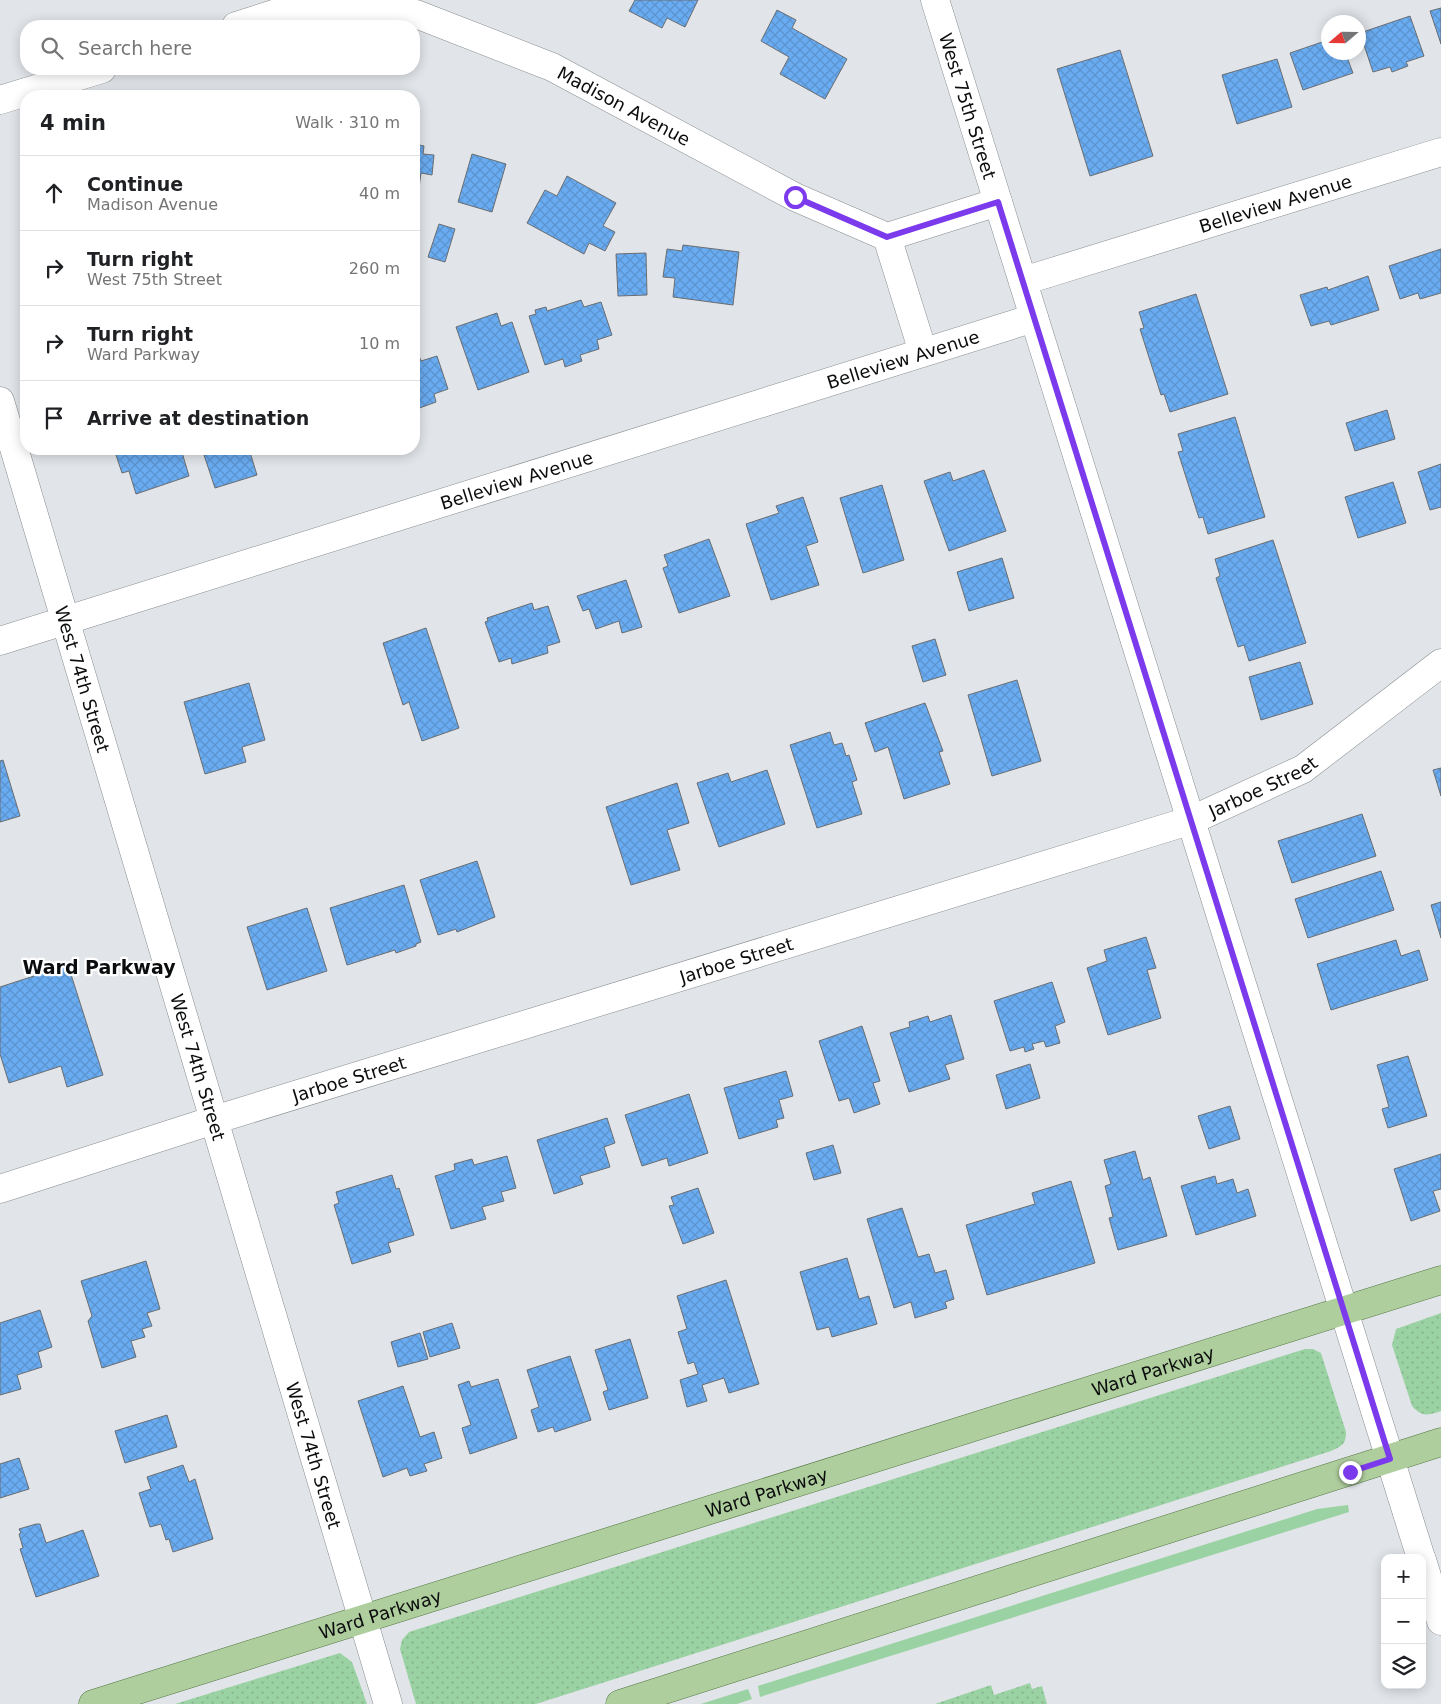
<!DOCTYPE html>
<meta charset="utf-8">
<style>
:root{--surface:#fff;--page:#f2f2f2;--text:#202124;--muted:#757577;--line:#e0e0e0}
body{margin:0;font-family:"DejaVu Sans",sans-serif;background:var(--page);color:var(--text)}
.controls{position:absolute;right:15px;bottom:15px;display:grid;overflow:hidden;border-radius:10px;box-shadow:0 2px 12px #0003}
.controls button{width:45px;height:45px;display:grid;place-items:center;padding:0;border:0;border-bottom:1px solid var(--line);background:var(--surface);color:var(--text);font:25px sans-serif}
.compass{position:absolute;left:1321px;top:15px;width:45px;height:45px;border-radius:50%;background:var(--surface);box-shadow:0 2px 12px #0003;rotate:250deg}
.stop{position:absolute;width:15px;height:15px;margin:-11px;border:4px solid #7c3aed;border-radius:50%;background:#fff}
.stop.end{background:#7c3aed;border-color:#fff;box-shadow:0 1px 5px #0008}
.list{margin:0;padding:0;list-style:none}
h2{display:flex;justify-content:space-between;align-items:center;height:65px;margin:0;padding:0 20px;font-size:21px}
h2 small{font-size:16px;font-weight:400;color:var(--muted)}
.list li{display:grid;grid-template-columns:32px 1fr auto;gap:15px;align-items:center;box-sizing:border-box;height:75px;padding:0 20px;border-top:1px solid var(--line)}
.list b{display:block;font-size:19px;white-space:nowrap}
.list p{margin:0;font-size:16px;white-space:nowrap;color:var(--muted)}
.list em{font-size:16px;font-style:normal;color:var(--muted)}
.icon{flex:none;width:28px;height:28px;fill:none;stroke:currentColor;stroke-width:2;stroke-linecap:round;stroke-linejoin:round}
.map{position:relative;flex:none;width:1441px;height:1704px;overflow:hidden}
.search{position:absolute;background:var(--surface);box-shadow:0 2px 12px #0003;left:20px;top:20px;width:400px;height:55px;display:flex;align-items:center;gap:12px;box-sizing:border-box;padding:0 18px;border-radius:20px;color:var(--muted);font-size:19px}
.panel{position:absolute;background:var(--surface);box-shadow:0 2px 12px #0003;left:20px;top:90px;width:400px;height:365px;border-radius:20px}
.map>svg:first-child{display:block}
.grass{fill:#9bd2a3}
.park{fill:url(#park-dots)}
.building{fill:url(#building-cross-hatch);stroke:#6a6d70}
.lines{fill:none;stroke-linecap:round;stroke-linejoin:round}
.street-casing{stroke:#888c8f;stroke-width:29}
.secondary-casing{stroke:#888c8f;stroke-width:29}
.primary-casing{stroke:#527542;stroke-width:29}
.street{stroke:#fff;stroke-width:28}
.secondary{stroke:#fff;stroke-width:28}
.primary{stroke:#afce9e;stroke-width:28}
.route{stroke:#7c3aed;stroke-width:6}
.labels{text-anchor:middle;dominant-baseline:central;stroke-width:4.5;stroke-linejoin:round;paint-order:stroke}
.street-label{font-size:18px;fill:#0b0c0d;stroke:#fff}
.neighbourhood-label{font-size:19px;font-weight:bold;fill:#0b0c0d;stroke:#fff}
</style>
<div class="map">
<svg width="1441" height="1704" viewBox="0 0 1441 1704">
<defs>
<pattern id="park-dots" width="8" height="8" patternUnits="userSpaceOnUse" patternTransform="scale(1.25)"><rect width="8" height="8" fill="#9bd2a3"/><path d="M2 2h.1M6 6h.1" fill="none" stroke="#84b38b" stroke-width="1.8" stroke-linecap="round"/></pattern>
<pattern id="building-cross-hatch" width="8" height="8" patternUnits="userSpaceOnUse" patternTransform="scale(1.25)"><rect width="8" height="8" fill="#6aacf2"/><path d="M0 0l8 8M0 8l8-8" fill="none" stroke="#5b93ce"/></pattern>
</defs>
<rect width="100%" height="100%" fill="#e1e5e9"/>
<g class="grass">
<path d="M1348,1505l1,7 -589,185 -2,-11 559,-177z"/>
<path d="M748,1689l4,10 -15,5h-36z"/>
</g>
<g class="park">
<path d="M1441,1313v98c-14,5 -19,6 -29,-5l-20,-61 4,-16z"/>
<path d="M1305,1349h8l8,4 25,79c0,12 -4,14 -15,19l-795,253h-120l-16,-55 2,-9 7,-8z"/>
<path d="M340,1653l12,9 15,42h-192z"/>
<path d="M1030,1683l2,6 10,-3 5,18h-112l56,-19 3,10z"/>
</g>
<g class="building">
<path d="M635,0h63l-13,27 -18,-9 -5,10 -33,-17z"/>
<path d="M1441,8v36l-11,-33z"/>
<path d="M777,10l19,10 -4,8 55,31 -22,40 -45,-25 9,-17 -28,-16z"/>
<path d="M1410,16l14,40 -18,6 2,4 -16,6 -2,-5 -17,5 -13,-39z"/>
<path d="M1328,40v12h17l8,21 -50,17 -13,-37z"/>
<path d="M1120,50l33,106 -63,20 -33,-107z"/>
<path d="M1277,59l15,48 -55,17 -15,-49z"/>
<path d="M414,144l10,2 -1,8 11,1 -2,20 -11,-2 -5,37h-2z"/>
<path d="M472,154l34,10 -14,48 -34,-10z"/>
<path d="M567,176l49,27 -13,23 12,6 -10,19 -16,-8 -5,11 -57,-31 18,-33 12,6z"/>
<path d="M439,224l16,5 -10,33 -17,-5z"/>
<path d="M683,245l56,7 -6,53 -60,-8 2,-19 -12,-1 4,-28 15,2z"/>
<path d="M1441,249v44l-21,6 -2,-6 -18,6 -11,-33z"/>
<path d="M646,253l1,42 -29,1 -2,-42z"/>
<path d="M1368,276l11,34 -48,15 -2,-4 -18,5 -11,-31 27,-8 1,3z"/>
<path d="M1196,294l32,100 -58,18 -6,-18 -3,1 -21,-66 4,-1 -5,-16z"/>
<path d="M581,300l3,7 17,-5 11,33 -15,5 2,9 -19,6 2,6 -17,6 -2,-8 -18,6 -16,-49 7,-2 -1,-4 11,-3 1,4z"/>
<path d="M497,313l4,13 11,-4 17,50 -51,18 -22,-63z"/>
<path d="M416,348l5,13 16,-5 11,33 -14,5 2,8 -22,8v-61z"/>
<path d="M1387,410l8,29 -40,12 -9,-28z"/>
<path d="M1235,417l30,100 -57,17 -5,-17 -4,1 -21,-66 5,-1 -5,-17z"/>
<path d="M114,449h67l8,27 -53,18 -7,-23 -7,2z"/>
<path d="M202,449h47l8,26 -42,13z"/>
<path d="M1441,464v43l-11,3 -12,-38z"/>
<path d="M984,470l22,61 -57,20 -25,-70 26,-9 3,9z"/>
<path d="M1393,482l13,41 -48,15 -13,-41z"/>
<path d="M882,485l22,75 -41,13 -23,-75z"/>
<path d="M803,497l15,45 -12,4 13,39 -48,15 -25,-76 33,-11 -3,-7z"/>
<path d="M709,539l21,57 -51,17 -16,-45 5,-2 -4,-11z"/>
<path d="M1273,540l33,103 -57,18 -5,-16 -6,2 -22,-69 4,-2 -5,-17z"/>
<path d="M1002,558l12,40 -45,13 -12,-39z"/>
<path d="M626,580l16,47 -20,6 -3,-12 -23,8 -7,-20 -6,2 -6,-15z"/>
<path d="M532,603l2,7 14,-4 12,36 -13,4 1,7 -36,11 -1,-6 -12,4 -14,-40 3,-1 -1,-3z"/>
<path d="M426,628l33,100 -37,13 -13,-39 -6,3 -20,-62z"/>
<path d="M935,639l11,36 -23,7 -11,-36z"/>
<path d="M1300,662l13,42 -52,16 -12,-43z"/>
<path d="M1017,680l24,81 -49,15 -24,-81z"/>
<path d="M249,683l16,57 -23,7 4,15 -41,12 -21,-72z"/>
<path d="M925,703l18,48 -4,1 11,32 -46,15 -16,-52 -13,5 -10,-29z"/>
<path d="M830,732l4,13 8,-2 4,13 3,-1 8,25 -5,2 10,32 -45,14 -27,-83z"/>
<path d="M3,760l17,56 -20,6v-61z"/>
<path d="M1441,768v28l-8,-26z"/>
<path d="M767,770l18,54 -66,23 -22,-64 31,-10 3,9z"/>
<path d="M677,783l12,40 -22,7 13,40 -49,15 -25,-78z"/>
<path d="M1362,814l14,42 -84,27 -14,-42z"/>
<path d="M477,861l18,56 -38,15 -1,-3 -18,6 -18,-55z"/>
<path d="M1381,871l13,39 -86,28 -13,-39z"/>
<path d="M404,885l17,57 -5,2v2l-20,7 -1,-3 -48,15 -17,-57z"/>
<path d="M1441,902v36l-10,-33z"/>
<path d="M307,908l20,63 -60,19 -20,-63z"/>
<path d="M1146,937l10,31 -9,2 14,48 -53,17 -21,-67 20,-7 -3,-11z"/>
<path d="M1396,940l5,16 18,-6 9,30 -97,30 -14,-46z"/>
<path d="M68,965l35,110 -36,12 -6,-21 -52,17 -9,-29v-67z"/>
<path d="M1052,982l13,40 -10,4 5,17 -14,4 -2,-6 -12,3 2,5 -9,3 -1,-5 -14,4 -16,-50z"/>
<path d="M951,1015l13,44 -19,6 5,14 -41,13 -19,-59 20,-6 -1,-5 19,-6 2,6z"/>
<path d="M862,1026l18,55 -7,2 7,21 -26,9 -5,-15 -10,3 -20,-60z"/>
<path d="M1408,1056l19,60 -39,12 -6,-19 7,-2 -12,-42z"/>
<path d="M1030,1064l10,34 -34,11 -10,-34z"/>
<path d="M786,1071l7,25 -14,4 5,18 -8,2 2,7 -39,12 -15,-51z"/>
<path d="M689,1094l19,59 -39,13 -2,-8 -25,8 -17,-51z"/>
<path d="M1230,1106l10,33 -31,10 -11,-33z"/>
<path d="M607,1118l8,25 -11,4 6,20 -30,9 3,8 -29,10 -17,-54z"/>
<path d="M833,1145l8,28 -27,7 -8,-27z"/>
<path d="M1135,1151l8,29 7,-3 17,59 -49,14 -9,-32 4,-1 -8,-31 6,-2 -7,-24z"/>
<path d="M1441,1154v35l-8,2 7,20 -29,10 -17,-52z"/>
<path d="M507,1156l9,32 -15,4 3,9 -22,6 4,12 -35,10 -16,-53 20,-6 -1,-6 18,-5 2,6z"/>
<path d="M392,1175l4,14 3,-1 15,47 -26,8 3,9 -39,12 -18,-59 5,-2 -3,-11z"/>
<path d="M1215,1176l2,8 16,-5 4,14 11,-4 8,27 -60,19 -15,-49z"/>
<path d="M1071,1181l24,82 -108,32 -21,-70 69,-21 -3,-11z"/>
<path d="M698,1188l16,45 -31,11 -14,-38 5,-1 -3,-8z"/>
<path d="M902,1208l16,49 11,-3 6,19 11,-3 8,29 -9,3 2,6 -32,10 -4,-16 -17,6 -27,-89z"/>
<path d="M847,1258l12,41 10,-3 8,28 -45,13 -3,-10 -12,3 -17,-58z"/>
<path d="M146,1261l14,48 -13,4 5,13 -10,3 3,8 -14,4 5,16 -34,11 -14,-47 4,-5 -11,-35z"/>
<path d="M726,1280l33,104 -30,9 -5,-15 -22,7 5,16 -20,6 -7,-27 18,-6 -4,-12 -6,2 -10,-32 9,-3 -10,-33z"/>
<path d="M40,1310l12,37 -14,5 4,15 -25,8 4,14 -21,6v-72z"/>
<path d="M452,1323l8,25 -30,9 -7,-25z"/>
<path d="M420,1333l8,26 -30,8 -7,-25z"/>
<path d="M630,1339l18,59 -39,12 -6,-18 5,-2 -13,-40z"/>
<path d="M570,1356l21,64 -36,12 -2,-5 -15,5 -7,-22 8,-3 -12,-37z"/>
<path d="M498,1379l19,59 -47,16 -8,-26 9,-3 -13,-40 11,-4 2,6z"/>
<path d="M403,1386l17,51 14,-5 8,26 -18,6 3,7 -17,5 -3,-8 -24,9 -25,-76z"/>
<path d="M167,1415l10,32 -52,16 -10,-32z"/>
<path d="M19,1458l10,31 -29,9v-34z"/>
<path d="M183,1465l6,17 6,-3 18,60 -40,13 -4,-13 -3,1 -5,-16 -11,3 -11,-34 12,-4 -4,-12z"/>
<path d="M36,1524h4l6,19 37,-13 16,46 -63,21 -16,-48 3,-1 -4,-14 2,-1 -2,-4z"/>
</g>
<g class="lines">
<g class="street-casing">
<g id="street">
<path id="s1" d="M236,26l47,-15 133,3 136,53 243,130 92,40 111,-35"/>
<path d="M0,100l102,-31"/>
<path d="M887,237l36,115"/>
<path id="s2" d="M1023,281l418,-129"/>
<path id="s3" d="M0,401l388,1303"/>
<path id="s4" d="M0,641l1034,-323"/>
<path id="s5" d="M0,1189l214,-69 978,-300 111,-51 138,-106"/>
</g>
</g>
<g class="secondary-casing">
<g id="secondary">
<path id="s6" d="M935,0l486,1558"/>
<path d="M1422,1560l19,61"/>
</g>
</g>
<g class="primary-casing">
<g id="primary">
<path id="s7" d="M93,1704l1348,-424"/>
<path d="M620,1704l821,-262"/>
</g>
</g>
<use href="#street" class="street"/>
<use href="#secondary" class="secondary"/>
<use href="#primary" class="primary"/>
</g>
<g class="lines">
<path class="route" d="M795,197l92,40 111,-35 392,1257 -40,13"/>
</g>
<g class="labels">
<g class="street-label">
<text stroke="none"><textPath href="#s1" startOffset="410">Madison Avenue</textPath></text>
<text stroke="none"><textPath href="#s6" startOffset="111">West 75th Street</textPath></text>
<text stroke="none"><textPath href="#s2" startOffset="264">Belleview Avenue</textPath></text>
<text stroke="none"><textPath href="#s4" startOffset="946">Belleview Avenue</textPath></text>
<text stroke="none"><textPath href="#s4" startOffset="541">Belleview Avenue</textPath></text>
<text stroke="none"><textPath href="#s3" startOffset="290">West 74th Street</textPath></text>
<text stroke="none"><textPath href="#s5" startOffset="1326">Jarboe Street</textPath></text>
<text stroke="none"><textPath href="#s5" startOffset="771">Jarboe Street</textPath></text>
<text stroke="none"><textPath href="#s3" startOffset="695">West 74th Street</textPath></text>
<text stroke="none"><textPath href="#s5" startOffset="366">Jarboe Street</textPath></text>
<text stroke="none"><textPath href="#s7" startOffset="1111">Ward Parkway</textPath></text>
<text stroke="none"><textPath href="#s3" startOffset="1100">West 74th Street</textPath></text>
<text stroke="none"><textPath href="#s7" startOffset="706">Ward Parkway</textPath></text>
<text stroke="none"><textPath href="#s7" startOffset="301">Ward Parkway</textPath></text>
</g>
<g class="neighbourhood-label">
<text x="99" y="967">Ward Parkway</text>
</g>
</g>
</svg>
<div class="controls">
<button>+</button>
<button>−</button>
<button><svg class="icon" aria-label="layers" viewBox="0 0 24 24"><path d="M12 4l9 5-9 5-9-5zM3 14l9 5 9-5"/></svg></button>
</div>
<svg class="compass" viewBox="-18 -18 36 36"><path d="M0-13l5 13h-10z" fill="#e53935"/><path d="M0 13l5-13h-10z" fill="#757577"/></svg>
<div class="stop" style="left:795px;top:197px"></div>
<div class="stop end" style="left:1350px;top:1472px"></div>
<div class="search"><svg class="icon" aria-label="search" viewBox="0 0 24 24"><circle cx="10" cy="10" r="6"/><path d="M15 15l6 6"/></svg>Search here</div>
<section class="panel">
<h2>4 min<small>Walk · 310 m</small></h2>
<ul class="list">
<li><svg class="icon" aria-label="ahead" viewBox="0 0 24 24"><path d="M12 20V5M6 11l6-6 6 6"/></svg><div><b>Continue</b><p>Madison Avenue</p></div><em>40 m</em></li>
<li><svg class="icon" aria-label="right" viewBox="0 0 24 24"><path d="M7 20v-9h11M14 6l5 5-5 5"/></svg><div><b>Turn right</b><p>West 75th Street</p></div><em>260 m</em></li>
<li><svg class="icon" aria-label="right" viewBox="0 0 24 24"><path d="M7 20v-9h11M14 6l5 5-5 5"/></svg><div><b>Turn right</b><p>Ward Parkway</p></div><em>10 m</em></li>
<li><svg class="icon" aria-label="arrive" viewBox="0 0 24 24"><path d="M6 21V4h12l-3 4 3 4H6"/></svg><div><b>Arrive at destination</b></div></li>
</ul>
</section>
</div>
